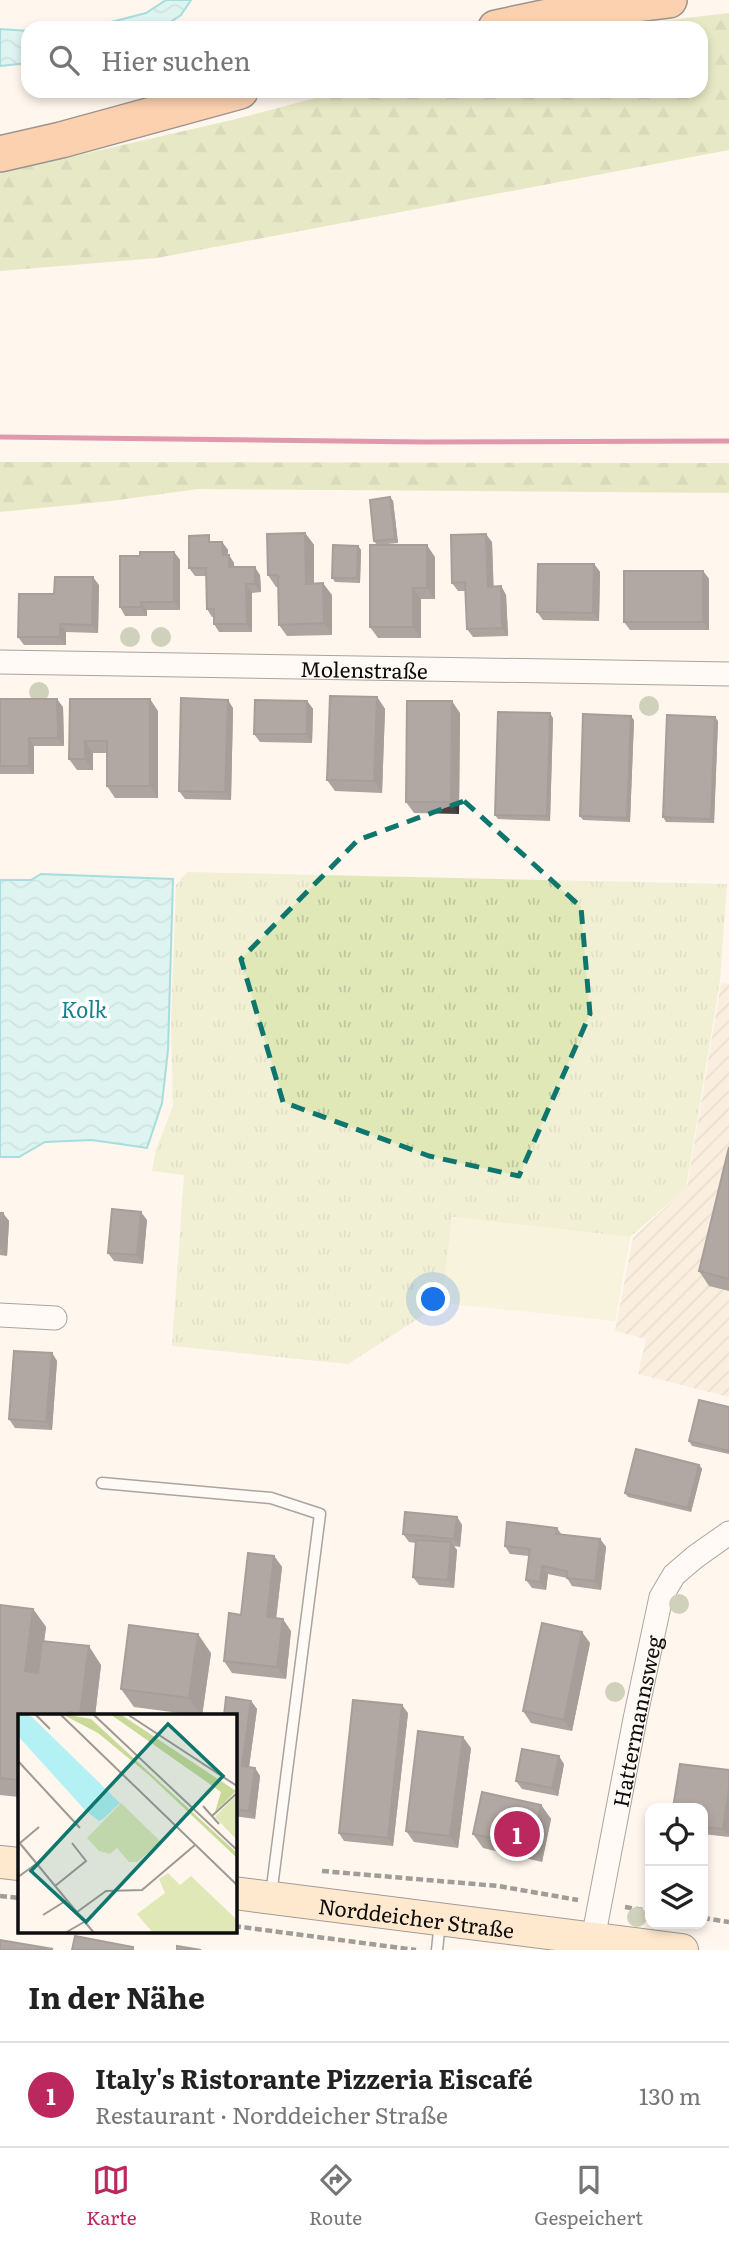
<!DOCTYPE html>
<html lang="de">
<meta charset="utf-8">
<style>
:root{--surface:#fff;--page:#f6f6f6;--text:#222;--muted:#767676;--line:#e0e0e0;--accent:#ba285d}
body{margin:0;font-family:Literata,serif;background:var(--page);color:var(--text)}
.controls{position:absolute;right:21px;bottom:21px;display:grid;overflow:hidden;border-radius:14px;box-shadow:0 4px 10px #0003}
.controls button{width:63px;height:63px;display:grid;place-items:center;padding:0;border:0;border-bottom:2px solid var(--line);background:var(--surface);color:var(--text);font:35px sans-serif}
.you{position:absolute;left:434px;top:1300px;width:24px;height:24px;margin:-18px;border:5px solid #fff;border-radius:50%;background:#1a73e8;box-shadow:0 0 0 10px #1a73e833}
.badge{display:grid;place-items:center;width:46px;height:46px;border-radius:50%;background:var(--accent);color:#fff;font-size:23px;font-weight:700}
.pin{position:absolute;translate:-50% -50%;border:4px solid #fff;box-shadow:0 2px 7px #0006}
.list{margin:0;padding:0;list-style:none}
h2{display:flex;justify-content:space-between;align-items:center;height:91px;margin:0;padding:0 28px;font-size:30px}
h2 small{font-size:23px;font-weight:400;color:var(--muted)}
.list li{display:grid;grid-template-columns:46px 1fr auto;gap:21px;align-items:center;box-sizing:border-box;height:105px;padding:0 28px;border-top:2px solid var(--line)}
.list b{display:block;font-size:26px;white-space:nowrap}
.list p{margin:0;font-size:23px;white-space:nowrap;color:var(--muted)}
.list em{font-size:23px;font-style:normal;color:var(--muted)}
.icon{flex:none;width:38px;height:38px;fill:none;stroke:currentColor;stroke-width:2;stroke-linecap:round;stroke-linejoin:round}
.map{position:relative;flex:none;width:729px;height:1950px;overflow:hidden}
.search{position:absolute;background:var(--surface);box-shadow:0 4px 10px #0003;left:21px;right:21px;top:21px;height:77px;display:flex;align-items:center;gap:18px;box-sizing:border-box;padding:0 24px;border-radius:21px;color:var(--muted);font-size:26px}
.sheet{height:196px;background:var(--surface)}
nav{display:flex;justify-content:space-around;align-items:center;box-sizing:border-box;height:98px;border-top:2px solid var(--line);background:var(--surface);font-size:19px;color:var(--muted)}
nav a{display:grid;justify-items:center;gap:4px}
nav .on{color:var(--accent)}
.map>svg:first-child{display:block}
.farmland{fill:url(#farmland-furrows)}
.grass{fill:url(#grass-tufts)}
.forest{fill:url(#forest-firs)}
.pitch{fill:#eeefc9}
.water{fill:url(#water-waves);stroke:#3cbfca;stroke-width:2}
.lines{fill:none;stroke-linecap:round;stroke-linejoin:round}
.lane-casing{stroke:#404040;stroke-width:13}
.street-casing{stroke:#404040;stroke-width:25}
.secondary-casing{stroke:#2f2f2f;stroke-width:34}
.primary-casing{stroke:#1e1e1e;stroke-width:38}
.path{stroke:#2f2f2f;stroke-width:4.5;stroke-dasharray:7 3.5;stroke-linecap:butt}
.lane{stroke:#fff;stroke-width:10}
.street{stroke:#fff;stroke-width:23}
.secondary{stroke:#fdd9aa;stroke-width:32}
.primary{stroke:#f6a566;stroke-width:35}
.rail{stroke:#ba285d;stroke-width:5}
.tree{fill:#98a57c}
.wall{fill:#494040}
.shaded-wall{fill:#3c3434}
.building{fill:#554a4a;stroke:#3c3434;stroke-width:2}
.marked{fill:none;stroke:#0f766e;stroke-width:5;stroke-dasharray:14 9;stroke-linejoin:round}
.labels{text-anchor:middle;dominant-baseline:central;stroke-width:7;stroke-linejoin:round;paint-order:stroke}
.street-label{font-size:21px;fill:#0d0d0d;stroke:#fff}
.water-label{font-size:23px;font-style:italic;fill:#18818e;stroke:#fff}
.inset-road{fill:none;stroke:#9e9993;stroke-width:2}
.view{fill:#0f766e;fill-opacity:0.15;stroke:#0f766e;stroke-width:3.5}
.inset-edge{fill:none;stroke:#0d0d0d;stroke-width:3.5}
</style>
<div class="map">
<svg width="729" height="1950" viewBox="0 0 729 1950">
<defs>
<pattern id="farmland-furrows" width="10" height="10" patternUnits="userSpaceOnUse" patternTransform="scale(1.75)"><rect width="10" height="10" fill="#f4e5ce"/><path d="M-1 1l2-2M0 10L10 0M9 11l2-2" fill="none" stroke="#d0c3b0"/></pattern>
<pattern id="grass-tufts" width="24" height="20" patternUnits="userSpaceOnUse" patternTransform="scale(1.75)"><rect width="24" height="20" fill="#e0e8b8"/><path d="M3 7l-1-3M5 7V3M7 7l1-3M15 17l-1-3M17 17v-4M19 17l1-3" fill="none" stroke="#bfc69d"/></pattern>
<pattern id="forest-firs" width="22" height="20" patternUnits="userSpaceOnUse" patternTransform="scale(1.75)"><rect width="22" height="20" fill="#c9d997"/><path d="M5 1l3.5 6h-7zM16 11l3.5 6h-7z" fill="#abb981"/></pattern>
<pattern id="water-waves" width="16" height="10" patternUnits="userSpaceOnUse" patternTransform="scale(1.75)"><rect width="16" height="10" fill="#b3f1f5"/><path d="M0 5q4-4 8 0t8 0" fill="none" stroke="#99cdd1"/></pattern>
</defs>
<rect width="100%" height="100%" fill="#fff6ed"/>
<path class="farmland" d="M721,983l8,1v413l-91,-23 8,-35 -31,-8 18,-93 54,-51z"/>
<path class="grass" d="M187,872l540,12 -7,96 -34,208 -56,49 -178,-20 -10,86 -94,61 -176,-18 12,-171 -32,-4 4,-21 17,-44 -2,-79 5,-142z"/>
<g class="forest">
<path d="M729,13v137l-572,108 -157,13v-98l232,-53 110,-29h359v-63h-100z"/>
<path d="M0,462l729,1v30l-531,-4 -87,12 -111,11z"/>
</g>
<path class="pitch" d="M452,1217l178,20 -15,84 -173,-18z"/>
<g class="water">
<path d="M166,0h25l-10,15 -20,13h-73l58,-15z"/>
<path d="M0,29l28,2v32l-28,3z"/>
<path d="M41,874l132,5 -5,171 -6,53 -15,45 -55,-8 -47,2 -26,15h-19v-277h31z"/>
</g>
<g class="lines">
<g class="lane-casing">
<g id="lane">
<path d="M102,1483l169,15 49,16 -49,381"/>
<path d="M437,1950l3,-28"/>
</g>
</g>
<g class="street-casing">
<g id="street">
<path id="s1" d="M0,662l729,12"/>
<path d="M0,1315l55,3"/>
<path id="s2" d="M593,1939l42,-220 26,-122 13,-22 21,-18 34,-24"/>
</g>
</g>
<g class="secondary-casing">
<g id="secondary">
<path d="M0,1862l19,2"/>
<path id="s3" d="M234,1893l448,57"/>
</g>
</g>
<g class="primary-casing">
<g id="primary">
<path d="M496,28l76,-16 97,-12"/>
<path d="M0,154l61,-14 179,-49"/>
</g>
</g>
<g class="path">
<path d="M322,1871l176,15 80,14"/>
<path d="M0,1896l19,2"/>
<path d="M625,1907l25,4"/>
<path d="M703,1918l26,4"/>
<path d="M234,1926l182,24"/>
</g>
<use href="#lane" class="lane"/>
<use href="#street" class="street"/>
<use href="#secondary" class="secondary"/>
<use href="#primary" class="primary"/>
<path class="rail" d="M0,437l424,5 305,-1"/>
</g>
<g class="tree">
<circle cx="130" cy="637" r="10"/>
<circle cx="161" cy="637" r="10"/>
<circle cx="39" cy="692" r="10"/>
<circle cx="649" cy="706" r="10"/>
<circle cx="679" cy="1604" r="10"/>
<circle cx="615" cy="1692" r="10"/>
<circle cx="637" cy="1917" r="10"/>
</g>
<g class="wall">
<path d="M390,497l3,4 5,42 -21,2 -3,-4z"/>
<path d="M305,533l9,12v38l18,12v40l-45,1 -8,-11 -1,-38h-2l-8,-12z"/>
<path d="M214,542h8l6,8v5l6,8v4l26,8 1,17 -9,1v39h-33l-5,-8v-7h-2l-5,-8 -1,-33h-11l-6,-8z"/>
<path d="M492,542l1,45 8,-1 5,9 2,41 -35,1 -6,-8 -1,-38h-8l-6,-8z"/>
<path d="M358,546l3,4 -1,33 -25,-1 -3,-4z"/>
<path d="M174,552l6,8v50h-33v6h-22l-5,-9 20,-51z"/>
<path d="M435,557v42h-14v39h-43l-8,-11z"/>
<path d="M594,564l6,8 -1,49 -56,-1 -6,-8z"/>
<path d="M703,571l6,8v51h-79l-6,-8z"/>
<path d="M99,585l-1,48 -32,-1v13h-42l-6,-8 36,-43z"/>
<path d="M377,697l8,12 -3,84 -47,-2 -8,-11z"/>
<path d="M0,699l63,8 1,39h-30v28h-34z"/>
<path d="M70,699l88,12v87h-43l-8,-12v-33h-14v17h-16l-8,-11z"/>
<path d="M307,701l6,8 -1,34 -52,-1 -6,-8z"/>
<path d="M233,708l-2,92 -46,-1 -6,-8z"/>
<path d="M460,713l-1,101 -45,-1 -8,-11z"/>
<path d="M553,718l-3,103 -52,-2 -3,-4z"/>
<path d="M634,720l-4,102 -47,-2 -3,-4z"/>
<path d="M718,721l-4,102 -48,-1 -3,-5z"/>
<path d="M729,1147v144l-20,-5 -10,-15z"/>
<path d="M0,1213l9,8 -2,35 -7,-1z"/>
<path d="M147,1220l-4,44 -29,-3 -6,-8z"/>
<path d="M52,1353l5,8 -5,69 -37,-2 -6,-9z"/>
<path d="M729,1407v47l-37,-8 -3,-5z"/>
<path d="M699,1465l3,4 -11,43 -63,-15 -3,-4z"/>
<path d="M457,1517l5,8 -2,22 -6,-1 3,4 -3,38 -35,-3 -6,-8 3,-34 -7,-1 -6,-8z"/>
<path d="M557,1528l5,7 38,4 6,8 -5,43 -29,-4 -5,-8 -19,-4 -2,16 -14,-2 -6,-8 3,-24 -19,-2 -5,-8z"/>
<path d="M274,1556l8,11 -6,51 15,13 -5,48 -54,-6 -8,-12z"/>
<path d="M0,1605l33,4 13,18 -2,14 57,24 -6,51h-76v81l-19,-2z"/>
<path d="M590,1643l-18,88 -41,-8 -8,-12z"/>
<path d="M211,1653l-9,63 -68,-9 -13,-18z"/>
<path d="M251,1701l6,8 -8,58 6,1 5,8 -5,43 -21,-3v-100z"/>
<path d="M408,1713l-15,133 -49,-5 -5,-8z"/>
<path d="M471,1748l-13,100 -44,-6 -8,-11z"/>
<path d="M564,1764l-6,32 -36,-7 -6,-8z"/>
<path d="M680,1764l49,73 -26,-3v-26z"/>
<path d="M541,1805l10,14 -9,43 -59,-14 -10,-14z"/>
</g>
<g class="shaded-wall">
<path d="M390,497l3,4 5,42 -3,-4z"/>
<path d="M305,533l9,12v50l-8,-11z"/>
<path d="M486,534l6,8 2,53 -6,-8z"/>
<path d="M222,542l6,8v13l-5,-8z"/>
<path d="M427,545l8,12v42l-8,-11z"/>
<path d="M358,546l3,4 -1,33 -3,-5z"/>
<path d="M174,552l6,8v50l-6,-8z"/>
<path d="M229,555l5,8v12l-5,-8z"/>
<path d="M594,564l6,8 -1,49 -6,-8z"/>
<path d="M255,567l5,8 1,17 -6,-8z"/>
<path d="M703,571l6,8v51l-6,-8z"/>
<path d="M93,577l6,8 -1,48 -6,-8z"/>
<path d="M323,583l9,12v40l-8,-12z"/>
<path d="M246,584l6,9v39l-5,-8z"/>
<path d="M501,586l5,9 2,41 -6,-8z"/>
<path d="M413,588l8,11v39l-8,-11z"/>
<path d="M141,602l6,8v6l-6,-9z"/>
<path d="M60,624l6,8v13l-6,-8z"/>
<path d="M377,697l8,12 -3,84 -8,-12z"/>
<path d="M57,699l6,8 1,39 -6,-8z"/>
<path d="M150,699l8,12v87l-8,-12z"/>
<path d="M228,700l5,8 -2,92 -6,-8z"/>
<path d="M307,701l6,8 -1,34 -5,-9z"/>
<path d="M452,701l8,12 -1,101 -8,-12z"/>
<path d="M550,713l3,5 -3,103 -3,-5z"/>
<path d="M631,716l3,4 -4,102 -3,-4z"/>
<path d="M715,717l3,4 -4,102 -3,-4z"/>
<path d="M29,738l5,8v28l-5,-8z"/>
<path d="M85,741l8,12v17l-8,-11z"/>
<path d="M141,1212l6,8 -4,44 -6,-9z"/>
<path d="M3,1213l6,8 -2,35 -6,-8z"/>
<path d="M52,1353l5,8 -5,69 -6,-8z"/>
<path d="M699,1465l3,4 -11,43 -3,-4z"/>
<path d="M457,1517l5,8 -2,22 -6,-8z"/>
<path d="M600,1539l6,8 -5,43 -6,-9z"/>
<path d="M451,1542l6,8 -3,38 -6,-8z"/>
<path d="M274,1556l8,11 -7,62 -8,-12z"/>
<path d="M542,1566l6,8 -2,16 -6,-8z"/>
<path d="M33,1609l13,18 -8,63 -13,-19z"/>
<path d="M283,1619l8,12 -5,48 -9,-12z"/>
<path d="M582,1632l8,11 -18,88 -8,-11z"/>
<path d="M198,1634l13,19 -9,63 -13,-18z"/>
<path d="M89,1646l12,19 -6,51h-14l-1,-2z"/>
<path d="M251,1701l6,8 -9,65 -6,-8z"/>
<path d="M402,1705l6,8 -15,133 -5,-8z"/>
<path d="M463,1737l8,11 -13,100 -8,-12z"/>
<path d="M559,1756l5,8 -6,32 -6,-8z"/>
<path d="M255,1768l5,8 -5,43 -6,-8z"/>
<path d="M729,1788v49l-6,-8z"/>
<path d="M541,1805l10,14 -9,43 -10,-15z"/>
</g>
<g class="building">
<path d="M390,497l5,42 -21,2 -4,-41z"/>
<path d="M305,533l1,51 17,-1 1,40 -45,2 -1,-50h-10l-1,-41z"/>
<path d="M486,534l2,53 13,-1 1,42 -35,1 -2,-47 -13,1 -1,-48z"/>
<path d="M209,535v7h13l1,13h6v12h26v17h-9l1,40h-33v-15h-7l-1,-41h-17v-32z"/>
<path d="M333,545l25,1 -1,32h-25z"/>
<path d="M370,545h57v43h-14v39h-43z"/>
<path d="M140,552h34v50h-33v5h-21v-51h20z"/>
<path d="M538,564h56l-1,49 -56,-1z"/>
<rect x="624" y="571" width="79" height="51"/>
<path d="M55,577h38l-1,48 -32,-1v13h-42l1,-43h35z"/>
<path d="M330,696l47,1 -3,84 -47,-1z"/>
<path d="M181,698l47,2 -3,92 -46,-1z"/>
<path d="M0,699h57l1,39h-29v28h-29z"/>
<path d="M70,699h80v87h-43v-45h-22v18h-16z"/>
<path d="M255,700l52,1v33h-53z"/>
<path d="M407,701h45l-1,101h-45z"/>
<path d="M498,712l52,1 -3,103 -52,-1z"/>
<path d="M583,714l48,2 -4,102 -47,-2z"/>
<path d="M667,715l48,2 -4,102 -48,-2z"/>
<path d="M729,1147v132l-30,-8z"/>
<path d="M112,1209l29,3 -4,43 -29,-2z"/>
<path d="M0,1213h3l-2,35h-1z"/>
<path d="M14,1351l38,2 -6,69 -37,-3z"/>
<path d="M699,1400l30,7v44l-40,-10z"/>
<path d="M636,1449l63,16 -11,43 -63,-15z"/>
<path d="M405,1512l52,5 -3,22 -51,-5z"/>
<path d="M507,1522l50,6 -1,6 44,5 -5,42 -28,-3v-7l-25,-5 -2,16 -14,-2 4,-31 -25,-3z"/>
<path d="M416,1540l35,2 -3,38 -35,-3z"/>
<path d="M248,1553l26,3 -7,61 16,2 -6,48 -53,-6 5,-48 12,2z"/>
<path d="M0,1605l33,4 -8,62 13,2 4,-32 47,5 -9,68 -11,-2v4h-50v54l-1,10 -18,-2z"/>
<path d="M542,1623l40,9 -18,88 -41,-9z"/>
<path d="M129,1625l69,9 -9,64 -68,-9z"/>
<path d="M226,1697l25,4 -9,65 13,2 -6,43 -15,-2v-93h-10z"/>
<path d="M353,1700l49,5 -14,133 -49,-5z"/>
<path d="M418,1731l45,6 -13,99 -44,-5z"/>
<path d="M522,1749l37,7 -7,32 -36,-7z"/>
<path d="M680,1764l49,6v18l-6,41 -20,-2v-19h-30z"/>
<path d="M482,1792l59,13 -9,42 -59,-13z"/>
<path d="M75,1936l58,11v3h-61z"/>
<path d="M0,1940l53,9 -53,1z"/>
<path d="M177,1946l24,4h-24z"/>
</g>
<path d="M0 0H729V1950H0ZM464,801l117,106 9,107 -71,162 -90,-20 -146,-54 -42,-143 117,-119z" fill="#fff6ed" fill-opacity=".55" fill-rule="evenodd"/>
<path class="marked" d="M464,801l117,106 9,107 -71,162 -90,-20 -146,-54 -42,-143 117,-119z"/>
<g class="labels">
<g class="street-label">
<text stroke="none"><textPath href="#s1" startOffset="364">Molenstraße</textPath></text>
<text stroke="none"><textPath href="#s2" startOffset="222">Hattermannsweg</textPath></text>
<text stroke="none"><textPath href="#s3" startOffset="184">Norddeicher Straße</textPath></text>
</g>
<g class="water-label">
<text x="84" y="1008">Kolk</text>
</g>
</g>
<g transform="translate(18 1714)">
<rect width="219" height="219" fill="#fff6ed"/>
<path d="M219,80v46l-22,-23zM103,89l40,39 -24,20h-8l-12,-14 -7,6 -11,-3 -12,-13zM150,159l12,12 11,-9 46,44v13h-84l-16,-19 28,-21 -6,-14z" fill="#e0e8b8"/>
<path d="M44,0l29,5 146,134v5l-88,-83 -51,-42zM92,0h10l116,77 -21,21 6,-20z" fill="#c9d997"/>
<path d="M5,0l9,3 88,86 -17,16 -4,2 -14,-11 -67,-74v-18z" fill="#b3f1f5"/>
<path class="inset-road" d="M17,0l15,15M42,0l177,171M75,0l144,136M109,0l110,72M0,47l62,67M185,92l16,18M194,102l25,-23M0,127l76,92M2,129l19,-16M0,163l18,-13M37,172l31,-25 -14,-18M59,198l29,-21 36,-1 53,-45M25,201l24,-15M47,219l19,-11"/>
<path class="view" d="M150,10l55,52 -137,146 -55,-51z"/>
<rect width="219" height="219" class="inset-edge"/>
</g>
</svg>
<div class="controls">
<button><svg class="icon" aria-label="locate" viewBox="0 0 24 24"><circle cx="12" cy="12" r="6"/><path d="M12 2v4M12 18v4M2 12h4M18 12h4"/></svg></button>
<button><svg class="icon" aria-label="layers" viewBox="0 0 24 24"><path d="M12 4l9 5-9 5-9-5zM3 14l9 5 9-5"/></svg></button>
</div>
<div class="you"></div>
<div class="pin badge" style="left:517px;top:1834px">1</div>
<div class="search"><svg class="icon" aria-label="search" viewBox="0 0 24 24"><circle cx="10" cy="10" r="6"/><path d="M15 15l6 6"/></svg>Hier suchen</div>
</div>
<section class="sheet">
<h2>In der Nähe<small></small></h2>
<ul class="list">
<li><span class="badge">1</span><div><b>Italy's Ristorante Pizzeria Eiscafé</b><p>Restaurant · Norddeicher Straße</p></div><em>130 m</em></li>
</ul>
</section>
<nav>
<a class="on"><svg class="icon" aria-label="map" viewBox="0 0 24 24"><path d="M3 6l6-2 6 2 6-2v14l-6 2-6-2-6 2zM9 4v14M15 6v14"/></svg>Karte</a>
<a><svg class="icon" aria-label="directions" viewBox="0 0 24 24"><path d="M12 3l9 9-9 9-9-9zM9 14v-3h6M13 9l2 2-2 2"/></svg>Route</a>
<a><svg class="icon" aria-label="saved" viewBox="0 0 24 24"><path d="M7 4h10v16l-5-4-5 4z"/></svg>Gespeichert</a>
</nav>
